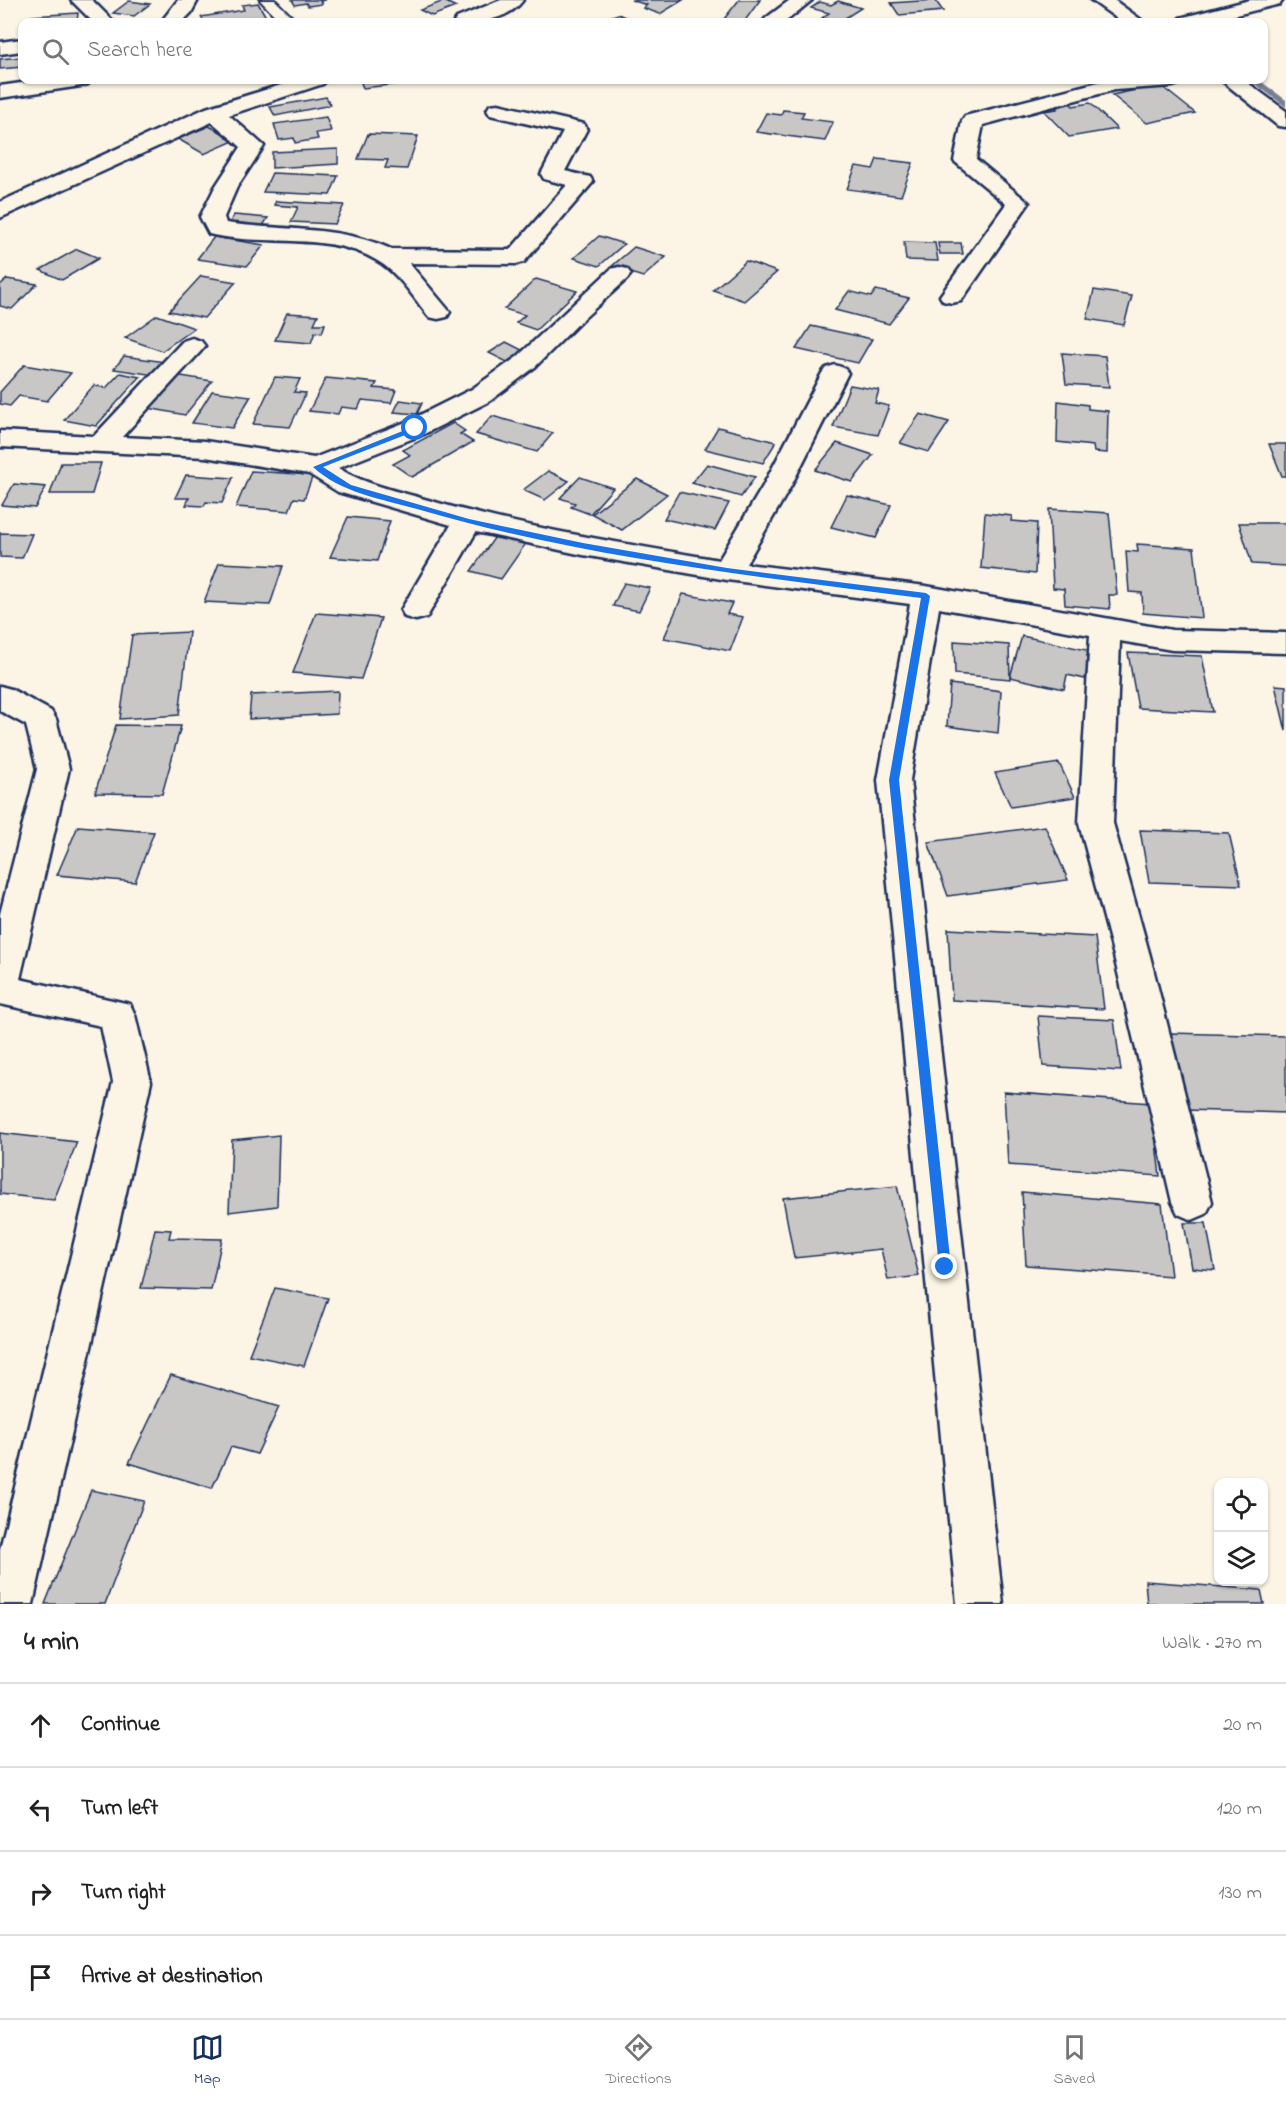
<!DOCTYPE html>
<meta charset="utf-8">
<style>
:root{--surface:#fff;--page:#f6f6f6;--text:#222;--muted:#767676;--line:#e0e0e0;--accent:#1b2f5e}
body{margin:0;font-family:"Indie Flower",sans-serif;background:var(--page);color:var(--text)}
.controls{position:absolute;right:18px;bottom:18px;display:grid;overflow:hidden;border-radius:12px;box-shadow:0 2px 4px #0004}
.controls button{width:54px;height:54px;display:grid;place-items:center;padding:0;border:0;border-bottom:2px solid var(--line);background:var(--surface);color:var(--text);font:30px sans-serif}
.stop{position:absolute;width:18px;height:18px;margin:-14px;border:4px solid #1a73e8;border-radius:50%;background:#fff}
.stop.end{background:#1a73e8;border-color:#fff;box-shadow:0 2px 6px #0008}
.list{margin:0;padding:0;list-style:none}
h2{display:flex;justify-content:space-between;align-items:center;height:78px;margin:0;padding:0 24px;font-size:26px}
h2 small{font-size:20px;font-weight:400;color:var(--muted)}
.list li{display:grid;grid-template-columns:39px 1fr auto;gap:18px;align-items:center;box-sizing:border-box;height:84px;padding:0 24px;border-top:2px solid var(--line)}
.list b{display:block;font-size:22px;white-space:nowrap}
.list em{font-size:20px;font-style:normal;color:var(--muted)}
.icon{flex:none;width:33px;height:33px;fill:none;stroke:currentColor;stroke-width:2;stroke-linecap:round;stroke-linejoin:round}
.map{position:relative;flex:none;width:1286px;height:1604px;overflow:hidden}
.search{position:absolute;background:var(--surface);box-shadow:0 2px 4px #0004;left:18px;right:18px;top:18px;height:66px;display:flex;align-items:center;gap:15px;box-sizing:border-box;padding:0 21px;border-radius:12px;color:var(--muted);font-size:22px}
.sheet{height:414px;background:var(--surface)}
nav{display:flex;justify-content:space-around;align-items:center;box-sizing:border-box;height:84px;border-top:2px solid var(--line);background:var(--surface);font-size:16px;color:var(--muted)}
nav a{display:grid;justify-items:center;gap:3px}
nav .on{color:var(--accent)}
.map>svg:first-child{display:block}
.lines{fill:none;stroke-linecap:round;stroke-linejoin:round}
.stream{fill:#767f94;fill-rule:evenodd}
.building{fill:#c8c7c6;stroke:#1b2f5e;stroke-width:1.5}
.lane-casing{stroke:#1b2f5e;stroke-width:4}
.street-casing{stroke:#1b2f5e;stroke-width:5}
.secondary-casing{stroke:#1b2f5e;stroke-width:5}
.lane{fill:#fcf5e5;fill-rule:evenodd}
.street{fill:#fcf5e5;fill-rule:evenodd}
.secondary{fill:#fcf5e5;fill-rule:evenodd}
.route{fill:#1a73e8}
</style>
<div class="map">
<svg width="1286" height="1604" viewBox="0 0 1286 1604">
<rect width="100%" height="100%" fill="#fcf5e5"/>
<filter id="ink" filterUnits="userSpaceOnUse"><feTurbulence type="fractalNoise" baseFrequency=".0167" numOctaves="2"/><feDisplacementMap in="SourceGraphic" scale="12" xChannelSelector="R" yChannelSelector="G"/><feConvolveMatrix kernelMatrix="1 2 1 2 8 2 1 2 1" color-interpolation-filters="sRGB"/></filter>
<g filter="url(#ink)">
<g class="lines">
<path class="stream" d="M1250,80h9l27,20v7z"/>
</g>
<g class="building">
<path d="M292,0h34l-6,1 2,3 -14,2 -2,-3 -11,2z"/>
<path d="M631,0h52l-23,14 -17,-6 4,-3z"/>
<path d="M739,0h21l-16,22 -20,-3z"/>
<path d="M935,0l8,11 -44,4 -8,-12z"/>
<path d="M129,1l21,3 -16,12 -21,-3z"/>
<path d="M444,1l12,6 -24,9 -12,-6z"/>
<path d="M838,1l23,7 -22,14 -17,-4 7,-5 -18,-5 9,-6 11,3z"/>
<path d="M258,3l11,19h-65l-3,-5 43,-7 -2,-5z"/>
<path d="M78,13l-1,9h-46l1,-6z"/>
<path d="M618,14l18,8h-41z"/>
<path d="M22,57v10l-22,2v-10z"/>
<path d="M360,80h75l-72,8z"/>
<path d="M1160,85l35,28 -48,10 -35,-28z"/>
<path d="M326,97l5,8 -56,11 -5,-9z"/>
<path d="M1070,103l3,3 17,-3 27,26 -48,8 -25,-26 13,-2 -3,-3z"/>
<path d="M783,110l21,2 -3,6 32,4 -8,19 -69,-9 10,-19 15,2z"/>
<path d="M326,117l5,14 -15,2 2,6 -23,4 -1,-5 -15,2 -5,-16z"/>
<path d="M209,126l27,14 -32,14 -26,-15z"/>
<path d="M368,134l50,2 -11,33 -22,-1 3,-8 -30,-1z"/>
<path d="M338,149v15l-66,4v-16z"/>
<path d="M877,159l36,4 -12,33 -54,-7 9,-23 17,3z"/>
<path d="M272,173l66,3 -8,19 -67,-3z"/>
<path d="M276,201l68,4 -9,19 -44,-2 7,-15 -24,-2z"/>
<path d="M234,215l34,3 -8,12 -33,-3z"/>
<path d="M599,236l25,8 -25,22 -25,-8z"/>
<path d="M214,237l50,8 -17,21 -50,-7z"/>
<path d="M904,242l31,1 3,18 -32,-1z"/>
<path d="M938,243h23l2,11h-23z"/>
<path d="M634,247l32,10 -23,20 -32,-10z"/>
<path d="M77,249l22,9 -37,22 -22,-10z"/>
<path d="M746,261l31,11 -33,29 -31,-11z"/>
<path d="M201,276l35,6 -32,36 -35,-7z"/>
<path d="M7,279l30,5 -25,25 -12,-3v-21z"/>
<path d="M536,279l41,12 -41,39 -20,-7 9,-8 -21,-6z"/>
<path d="M876,290l33,8 -20,26 -54,-14 14,-19 22,6z"/>
<path d="M1094,290l38,6 -8,29 -37,-6z"/>
<path d="M287,313l31,2 -4,9h11l-3,9 -7,-1 -4,11 -36,-3z"/>
<path d="M157,315l37,13 -32,23 -37,-13z"/>
<path d="M811,326l61,13 -14,24 -62,-14z"/>
<path d="M506,342l18,9 -17,11 -18,-9z"/>
<path d="M1062,353l43,3 4,31 -43,-3z"/>
<path d="M124,356l41,6 -10,13 -41,-6z"/>
<path d="M24,365l47,8 -24,28 -28,-5 -9,10 -10,-2v-12z"/>
<path d="M120,373l20,4 -44,49 -32,-6 30,-35 12,3z"/>
<path d="M175,375l37,6 -27,34 -37,-7z"/>
<path d="M275,377l25,2 -6,13 12,1 -16,34 -37,-3z"/>
<path d="M326,378l51,5 -3,5 22,2 -5,13 -29,-3 -4,9 -17,-2 -3,7 -29,-3z"/>
<path d="M850,385l29,5 -4,13 14,3 -11,29 -45,-8z"/>
<path d="M212,391l39,5 -19,32 -40,-5z"/>
<path d="M400,400l22,3 -5,11 -23,-2z"/>
<path d="M1058,401l30,4v4l20,2 -1,42 -13,-1 -1,-6 -36,-4z"/>
<path d="M920,414l29,8 -20,30 -29,-9z"/>
<path d="M492,416l61,17 -16,19 -61,-18z"/>
<path d="M453,423l12,8 -5,3 13,8 -61,35 -19,-13 17,-9 -7,-5z"/>
<path d="M718,427l58,15 -13,21 -58,-14z"/>
<path d="M837,443l36,12 -21,27 -37,-12z"/>
<path d="M1269,444h17v32h-4z"/>
<path d="M61,463h40l-9,31h-42z"/>
<path d="M707,464l48,13 -14,20 -49,-14z"/>
<path d="M251,471l62,4 -9,24 -10,-1 -5,13 -53,-4z"/>
<path d="M548,471l21,10 -24,19 -22,-10z"/>
<path d="M186,475l47,3 -11,25 -16,-1 -2,4 -18,-1 3,-7h-14z"/>
<path d="M580,477l33,11 -23,26 -19,-7 4,-4 -15,-5z"/>
<path d="M637,479l30,15 -45,36 -30,-16z"/>
<path d="M14,484l32,3 -11,21 -33,-3z"/>
<path d="M679,492l50,11 -14,27 -51,-11z"/>
<path d="M847,495l44,10 -15,33 -45,-11z"/>
<path d="M1049,509l60,4 8,82h-8l1,14 -45,-4 -1,-16 -11,-1z"/>
<path d="M985,513l27,3 -1,5 26,2 -2,51 -54,-6z"/>
<path d="M348,517l42,4 -13,40 -47,-4z"/>
<path d="M1239,523h47v43l-34,-2z"/>
<path d="M499,531l30,8 -28,40 -30,-8z"/>
<path d="M0,533l32,1 -10,24 -22,-1z"/>
<path d="M1137,544l57,4 8,70 -59,-5 -1,-20 -13,-1 -3,-41 12,1z"/>
<path d="M219,563l64,3 -13,39 -66,-3z"/>
<path d="M624,583l26,5 -11,23 -26,-5z"/>
<path d="M683,594l49,9 -5,11 16,3 -13,34 -66,-13z"/>
<path d="M316,613l65,5 -20,61 -68,-6z"/>
<path d="M189,632l-10,83 -59,4 12,-84z"/>
<path d="M1022,636l69,15 -6,28 -18,-4 -3,14 -54,-12z"/>
<path d="M954,641l55,4 1,34 -55,-5z"/>
<path d="M1128,653l74,3 11,56 -75,-4z"/>
<path d="M950,684l51,7 -3,42 -51,-7z"/>
<path d="M1275,685l11,1v45z"/>
<path d="M338,691l-1,23 -88,5 2,-24z"/>
<path d="M116,725l65,1 -19,68 -67,-1z"/>
<path d="M1059,763l16,34 -64,10 -16,-34z"/>
<path d="M78,826l76,6 -19,50 -78,-7z"/>
<path d="M1045,826l23,54 -120,16 -20,-54z"/>
<path d="M1140,830l89,3 12,52 -92,-3z"/>
<path d="M948,929l147,8 9,72 -152,-9z"/>
<path d="M1038,1016l76,4 7,51 -78,-5z"/>
<path d="M1169,1033l117,3v77l-101,-3z"/>
<path d="M1004,1092l147,11 9,73 -152,-11z"/>
<path d="M0,1133l77,9 -23,58 -54,-6z"/>
<path d="M279,1135l-2,71 -48,6 3,-72z"/>
<path d="M897,1186l22,90 -31,4 -7,-31 -87,9 -11,-60z"/>
<path d="M1022,1192l140,12 9,72 -145,-11z"/>
<path d="M1184,1223h22l9,47 -23,-2z"/>
<path d="M155,1229l16,1 -2,8 53,1 -11,51 -70,-2z"/>
<path d="M275,1288l53,10 -24,68 -55,-11z"/>
<path d="M171,1375l108,32 -22,47 -26,-7 -19,41 -83,-25z"/>
<path d="M91,1490l53,11 -39,103h-60z"/>
<path d="M1145,1581l116,9 3,14h-117z"/>
</g>
<g class="lines">
<g class="lane-casing">
<path id="lane" d="M260,0h15l22,22h-16z"/>
</g>
<g class="street-casing">
<g id="street">
<path d="M71,0h21l22,22h-21z"/>
<path d="M178,0h20l-7,13 -9,9h-21z"/>
<path d="M790,0h22l-27,22h-22l3,-4z"/>
<path d="M1091,0h23l30,22h-22z"/>
<path d="M1250,0h33l-3,4 -72,18h-31l3,-4z"/>
<path d="M22,39v12l-22,3v-12z"/>
<path d="M297,80h29l-3,4 -94,31 35,31 -27,41 -13,30 2,6c56,8 113,2 165,26l119,1 57,-65 -23,-6 -3,-5 22,-42 -73,-17 -3,-5 3,-5 8,-1 86,20 3,5 -22,42 25,6 3,5 -69,80 -8,2 -107,-1 41,49 -3,5 -9,2 -9,-2c-15,-19 -31,-45 -53,-57 -49,-29 -114,-13 -167,-26l-9,-17 15,-30 26,-40 -29,-25 -212,96v-16l206,-94z"/>
<path d="M1106,80h76l-3,4 -7,2 -58,4 -131,35 -7,34 53,44 -68,98 -9,2 -9,-2 -3,-5 66,-92 -52,-43 8,-40 3,-5z"/>
<path d="M1221,80h23l42,31v16l-8,-1z"/>
<path d="M619,267l8,2 4,5 -4,5 -46,42 -46,46 -45,34 -66,33 -86,34c28,17 59,23 90,32 95,28 193,43 291,60l44,-74 59,-113 4,-5 9,-3 9,3 4,5 -57,113 -45,78 180,22 246,44 114,3v20l-114,-3 -52,-9 -7,182 37,133 62,246 -6,12 -14,6 -14,-6 -6,-12 -58,-246 -35,-133 11,-188 -151,-27 -29,172 93,824h-46l-79,-824 32,-176 -183,-24 -144,-25 -107,-23 -49,85 -11,3 -11,-3 -4,-7 50,-85 -113,-33 -29,-18 -104,-17 -205,-10v-16l94,5 89,-95 9,-3 9,3 4,5 -4,5 -79,86 83,4 109,17 92,-36 66,-33 45,-32 94,-88z"/>
<path d="M0,686l11,3 40,22 5,8 13,50 -49,210 110,25 5,11 16,67 -118,522h-33v-55l113,-467 -12,-56 -101,-22v-90l37,-145 -11,-44 -26,-14z"/>
</g>
</g>
<g class="secondary-casing">
<g id="secondary">
<path d="M501,0h22c-14,20 -47,24 -69,22l3,-4z"/>
<path d="M42,80h49l-3,4 -7,2 -81,12v-12z"/>
</g>
</g>
<use href="#lane" class="lane"/>
<use href="#street" class="street"/>
<use href="#secondary" class="secondary"/>
</g>
</g>
<path class="route" d="M415,426l4,2 -1,2 -95,37 28,18 118,34 114,24 144,25 199,25 4,3 -31,184 52,487 -2,4h-8l-2,-4 -50,-487 32,-182c-169,-22 -340,-41 -504,-89 -35,-10 -76,-16 -104,-42z"/>
</svg>
<div class="controls">
<button><svg class="icon" aria-label="locate" viewBox="0 0 24 24"><circle cx="12" cy="12" r="6"/><path d="M12 2v4M12 18v4M2 12h4M18 12h4"/></svg></button>
<button><svg class="icon" aria-label="layers" viewBox="0 0 24 24"><path d="M12 4l9 5-9 5-9-5zM3 14l9 5 9-5"/></svg></button>
</div>
<div class="stop" style="left:415px;top:428px"></div>
<div class="stop end" style="left:945px;top:1267px"></div>
<div class="search"><svg class="icon" aria-label="search" viewBox="0 0 24 24"><circle cx="10" cy="10" r="6"/><path d="M15 15l6 6"/></svg>Search here</div>
</div>
<section class="sheet">
<h2>4 min<small>Walk · 270 m</small></h2>
<ul class="list">
<li><svg class="icon" aria-label="ahead" viewBox="0 0 24 24"><path d="M12 20V5M6 11l6-6 6 6"/></svg><div><b>Continue</b></div><em>20 m</em></li>
<li><svg class="icon" aria-label="left" viewBox="0 0 24 24"><path d="M17 20v-9H6M10 6l-5 5 5 5"/></svg><div><b>Turn left</b></div><em>120 m</em></li>
<li><svg class="icon" aria-label="right" viewBox="0 0 24 24"><path d="M7 20v-9h11M14 6l5 5-5 5"/></svg><div><b>Turn right</b></div><em>130 m</em></li>
<li><svg class="icon" aria-label="arrive" viewBox="0 0 24 24"><path d="M6 21V4h12l-3 4 3 4H6"/></svg><div><b>Arrive at destination</b></div></li>
</ul>
</section>
<nav>
<a class="on"><svg class="icon" aria-label="map" viewBox="0 0 24 24"><path d="M3 6l6-2 6 2 6-2v14l-6 2-6-2-6 2zM9 4v14M15 6v14"/></svg>Map</a>
<a><svg class="icon" aria-label="directions" viewBox="0 0 24 24"><path d="M12 3l9 9-9 9-9-9zM9 14v-3h6M13 9l2 2-2 2"/></svg>Directions</a>
<a><svg class="icon" aria-label="saved" viewBox="0 0 24 24"><path d="M7 4h10v16l-5-4-5 4z"/></svg>Saved</a>
</nav>
